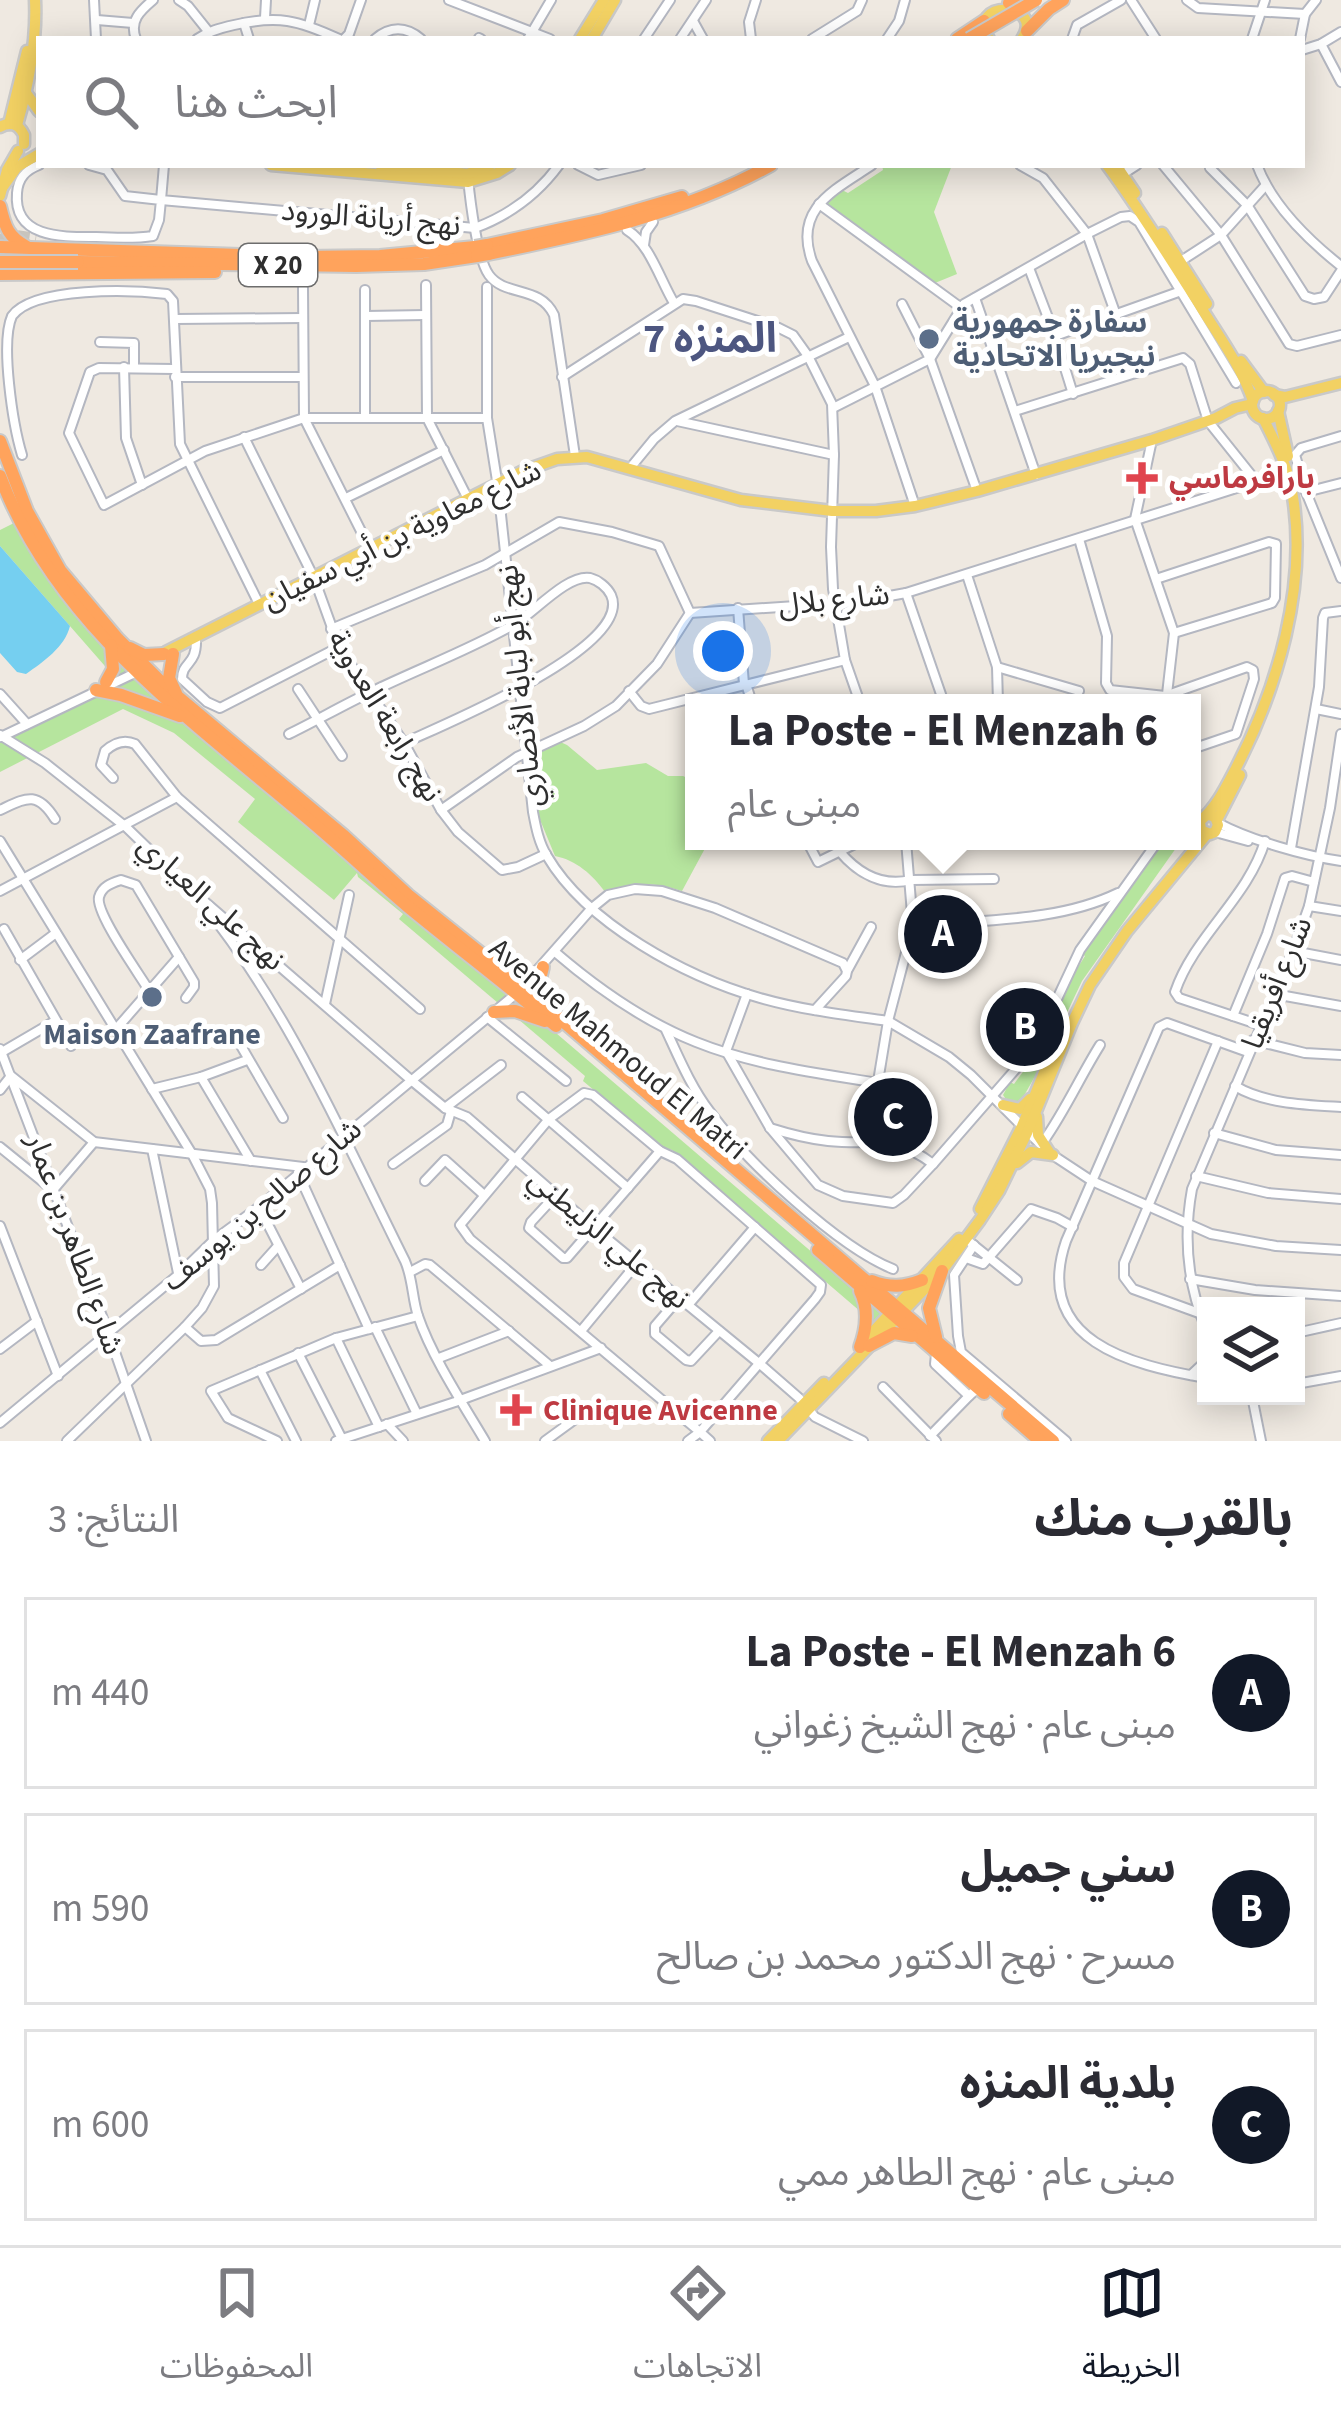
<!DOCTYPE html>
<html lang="ar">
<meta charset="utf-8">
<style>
:root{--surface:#fff;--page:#f2f2f3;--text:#2b2b33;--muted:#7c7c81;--line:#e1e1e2;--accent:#111827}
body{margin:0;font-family:"Source Sans 3","Noto Sans Arabic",sans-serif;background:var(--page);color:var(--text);direction:rtl}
.controls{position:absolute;right:36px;bottom:36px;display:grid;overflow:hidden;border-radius:0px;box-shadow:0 6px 30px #0003}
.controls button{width:108px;height:108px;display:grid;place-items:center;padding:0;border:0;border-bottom:3px solid var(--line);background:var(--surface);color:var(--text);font:60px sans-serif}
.you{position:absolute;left:723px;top:651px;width:42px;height:42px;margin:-30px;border:9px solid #fff;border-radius:50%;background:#1a73e8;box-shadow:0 0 0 18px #1a73e833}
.badge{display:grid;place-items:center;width:78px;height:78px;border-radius:50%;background:var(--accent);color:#fff;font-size:39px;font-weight:700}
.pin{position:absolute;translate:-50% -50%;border:6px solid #fff;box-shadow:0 3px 12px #0006}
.popup{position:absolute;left:685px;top:694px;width:516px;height:156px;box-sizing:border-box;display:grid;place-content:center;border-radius:0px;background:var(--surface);filter:drop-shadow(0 3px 9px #0005);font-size:39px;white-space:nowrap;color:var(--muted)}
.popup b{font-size:45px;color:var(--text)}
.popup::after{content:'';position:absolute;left:50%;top:100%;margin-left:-24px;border:24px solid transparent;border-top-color:var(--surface)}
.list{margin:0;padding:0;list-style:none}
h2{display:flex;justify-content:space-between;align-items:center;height:156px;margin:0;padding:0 48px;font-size:51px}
h2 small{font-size:39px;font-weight:400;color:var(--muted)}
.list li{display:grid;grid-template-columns:78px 1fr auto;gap:36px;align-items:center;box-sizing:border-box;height:192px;margin:0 24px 24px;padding:0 24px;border:3px solid var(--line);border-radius:0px}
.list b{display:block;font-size:45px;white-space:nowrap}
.list p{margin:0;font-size:39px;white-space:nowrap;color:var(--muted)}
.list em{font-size:39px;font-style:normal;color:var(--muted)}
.icon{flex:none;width:66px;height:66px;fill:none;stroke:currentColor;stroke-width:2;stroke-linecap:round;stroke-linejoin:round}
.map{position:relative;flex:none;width:1341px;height:1441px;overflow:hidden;direction:ltr}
.search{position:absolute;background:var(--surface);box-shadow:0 6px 30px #0003;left:36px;right:36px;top:36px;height:132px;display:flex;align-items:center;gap:30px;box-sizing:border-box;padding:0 42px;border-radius:0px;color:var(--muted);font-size:45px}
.sheet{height:804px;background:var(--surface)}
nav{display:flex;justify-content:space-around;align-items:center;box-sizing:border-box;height:168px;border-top:3px solid var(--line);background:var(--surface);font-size:33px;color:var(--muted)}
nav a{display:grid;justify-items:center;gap:6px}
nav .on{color:var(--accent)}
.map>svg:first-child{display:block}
.green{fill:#b6e59e}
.water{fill:#75cff0}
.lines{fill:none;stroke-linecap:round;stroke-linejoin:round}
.highway-tunnel{stroke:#c8c4bd;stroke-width:12;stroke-dasharray:12 6;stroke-linecap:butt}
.minor-casing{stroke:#b4b7c1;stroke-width:12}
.major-casing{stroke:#c9c9c9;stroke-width:15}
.highway-casing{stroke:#c9c9c9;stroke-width:16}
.minor{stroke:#fff;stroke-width:8}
.major{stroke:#f2d163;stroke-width:10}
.highway{stroke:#ffa35c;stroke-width:12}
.highway-bridge-casing{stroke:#c9c9c9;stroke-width:16;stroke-linecap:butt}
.highway-bridge{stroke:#ffa35c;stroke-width:12}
.service-dot{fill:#5c6f8a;stroke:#fff;stroke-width:4.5}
.health-dot{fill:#e0444e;stroke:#fff;stroke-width:4.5}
.labels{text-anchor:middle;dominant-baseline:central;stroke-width:10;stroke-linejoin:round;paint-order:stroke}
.shield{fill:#fff;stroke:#6d6d6d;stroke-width:3}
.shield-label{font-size:27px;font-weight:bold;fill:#2e2e2e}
.street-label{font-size:30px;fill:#2e2e2e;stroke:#fff}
.service-label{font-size:30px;font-weight:bold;fill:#4e5e75;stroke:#fff;text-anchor:start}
.health-label{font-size:30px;font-weight:bold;fill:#be3a42;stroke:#fff;text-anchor:start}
.district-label{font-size:42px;font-weight:bold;fill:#4d5680;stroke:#fff}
</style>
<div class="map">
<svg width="1341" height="1441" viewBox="0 0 1341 1441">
<rect width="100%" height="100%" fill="#efe9e1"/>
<g class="green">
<path d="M882,165h70l-18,47 23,62 -22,9 -109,-80 16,-13 6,3 35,-23z"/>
<path d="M14,523c26,48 54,84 91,124l400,345v5l-7,6 -99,-84 4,-5 -45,-37 -1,-4 -23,27 -96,-78 17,-23 -81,-66 -51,-24 -123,63v-30l118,-61 -118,-135v-16z"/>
<path d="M556,740l11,5 30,25 49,-7 22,13h15l11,5v60h15l-27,50c-28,-9 -50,-10 -77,1 -12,-17 -29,-32 -50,-36l-19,-46 -4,-55 4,-6z"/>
<path d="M1160,841h21l-99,140 -36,76 -25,44 -13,1 -5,-7 7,-13 4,2 29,-39 30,-70 12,-19 -4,-3z"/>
<path d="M511,1013l32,10 13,10 327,280 -15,16 -7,-17 -189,-162 -10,-3 -79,-66 2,-5z"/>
</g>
<path class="water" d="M0,546l70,80c-5,21 -27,36 -44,48l-9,-2 -17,-19z"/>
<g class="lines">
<path class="highway-tunnel" d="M0,240l16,-4 20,3"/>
<g class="minor-casing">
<g id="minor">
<path d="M94,0l2,39"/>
<path d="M179,0l9,6 20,25"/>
<path d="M449,0l101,39"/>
<path d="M1131,0l25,39"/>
<path d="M1187,0l11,8 107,6"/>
<path d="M265,18l1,-18"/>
<path d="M97,20l36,3"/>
<path d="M693,21l10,18"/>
<path d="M244,23l5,16"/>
<path d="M309,25l6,-25"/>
<path d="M479,38l2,1"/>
<path d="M136,39c-7,-18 4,-28 17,-39"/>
<path d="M197,39c12,-8 23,-11 37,-14 44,-10 64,-5 105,14"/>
<path d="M344,39l5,-5 12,-34"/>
<path d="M375,39c15,-13 31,-13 46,0"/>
<path d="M528,39l23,-39"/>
<path d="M644,39l26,-39"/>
<path d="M680,39l26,-39"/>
<path d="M751,39l-2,-17 7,-22"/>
<path d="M812,39l45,-28 5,-11"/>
<path d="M887,39l12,-18 6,-21"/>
<path d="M1072,39l5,-14 44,-25"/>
<path d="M1252,39l13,-39"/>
<path d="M1300,39l5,-25 11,-14"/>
<path d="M1321,44l20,38"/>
<path d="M1302,50l19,-6 20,-12"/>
<path d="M39,165c-13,5 -21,13 -22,28 -4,46 47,44 79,44 19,1 39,2 57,-1l6,-16 2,-20 -36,-4 -18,-26 -18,-5"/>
<path d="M164,165l-3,35 314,28c35,-13 62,-33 84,-63"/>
<path d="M578,165l20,10 43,-10"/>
<path d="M872,165c-37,25 -79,43 -60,96l63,125 40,120"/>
<path d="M1020,165l23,13 44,56 29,81"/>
<path d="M1163,165l58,70 68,109 8,2 44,-11"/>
<path d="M1257,165c15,40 51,75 84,101"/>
<path d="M1210,168l37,37 58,91 9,3 10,-2 17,-26"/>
<path d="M1123,174l14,-9"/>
<path d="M468,178c2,21 9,81 21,97 16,22 51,10 65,40l21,141"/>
<path d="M819,204l141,103"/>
<path d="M627,230c23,14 33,50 47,73"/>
<path d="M644,245l2,-13 7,-10"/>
<path d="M1181,261l40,-26 44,-49"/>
<path d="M1029,268l26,68 18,58"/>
<path d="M426,285l1,133 42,83"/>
<path d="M487,287v131l11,69 35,325c3,16 6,31 14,44 40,68 139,121 213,142 42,12 85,17 128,23l25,-95 -7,-85"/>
<path d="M303,288l1,130 66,131"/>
<path d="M365,290v128"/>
<path d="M975,298l61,177"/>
<path d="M902,304l28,55 47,132"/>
<path d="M366,316l60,-1"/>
<path d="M175,319l128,-1"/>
<path d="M1055,336l129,-46"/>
<path d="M100,342l34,1v25"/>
<path d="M124,367l2,71 16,47"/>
<path d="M174,369l-75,-1 -9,4 -21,61 35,72 101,-54 99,-33h183"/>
<path d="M175,377h128"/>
<path d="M562,377l121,-78 13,2 83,27 14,7 15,21 24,48 2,51 -3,92 2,42 12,71 15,43"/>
<path d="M833,408l97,-49 34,-55 123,-70 34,-17 9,-1 9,6 97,161"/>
<path d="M677,421l157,34"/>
<path d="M1341,436l-40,12 -6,7 11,37 35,86"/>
<path d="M244,437l70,141 25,69 65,96 37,67 17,22 44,38 16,-3 28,-13"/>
<path d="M1152,440l-17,79 39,114 -8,70"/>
<path d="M22,455c-9,-30 -22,-112 -10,-139 22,-30 121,-26 155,-22l6,7 7,143 79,160"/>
<path d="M631,467l23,-28 21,-18 174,-84"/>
<path d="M1306,492l35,-9"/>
<path d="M346,498l98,-48"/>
<path d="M1079,539l28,97 -1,47 4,7 55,6 82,-29 6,3 1,9 -18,55 -44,15"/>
<path d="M967,575l30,92 1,36"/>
<path d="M1156,579l113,-37 7,2 -1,54 -3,5 -98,30"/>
<path d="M906,593l38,110"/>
<path d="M738,608l6,76"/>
<path d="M331,629l154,-64 74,-43 53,10 47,14 31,67 166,-11 50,-9 340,-108 6,-5v-4l-44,-55 -18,-57 -7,-6 -168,53"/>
<path d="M196,639c1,27 -14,22 -14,40l25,23 13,6 119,-61"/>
<path d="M997,667l82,24"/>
<path d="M746,684l6,19"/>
<path d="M298,689l44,67"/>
<path d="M629,691l12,15 8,3 196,-49"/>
<path d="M0,694l27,30"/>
<path d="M1316,709l25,5"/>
<path d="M289,734c27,-13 54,-29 82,-42 47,-23 96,-41 142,-67 20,-11 54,-51 77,-47 8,2 17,9 21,17 24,52 -171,131 -207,148"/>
<path d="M0,735l45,28 81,64 63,61 222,192 34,28 22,9 127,111 166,136 39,34 16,19 48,24"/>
<path d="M1,737l136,-65"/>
<path d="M113,778l-12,-13 4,-14c9,-8 19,-12 30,-7l42,53 243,212"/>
<path d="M0,810c26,-12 37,-20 55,9"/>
<path d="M441,810l76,-53 67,-31 32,-20 41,-42 33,-51"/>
<path d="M1218,823c32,17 87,33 123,38"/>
<path d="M1215,832l33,9"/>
<path d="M0,841l192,313 18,35 2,14 2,83 -12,22 -17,19 -118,114"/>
<path d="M807,841l11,21 43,-21"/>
<path d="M1291,848l28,-161 4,-69 2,-5 16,-2"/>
<path d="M840,852c18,21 42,35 71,28l83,-1"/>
<path d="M0,891l177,-94"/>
<path d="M202,903c87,107 142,236 203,358 8,18 7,37 13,55 14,41 45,88 67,125"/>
<path d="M1309,906l32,5"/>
<path d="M913,926c67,-7 143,-3 205,-33"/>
<path d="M4,929l67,117"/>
<path d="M1293,951l48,9"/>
<path d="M555,952c43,37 88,69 141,90 57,23 121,31 182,41"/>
<path d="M20,960l36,-27"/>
<path d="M848,969l23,-42"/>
<path d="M150,992c-10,-17 -55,-79 -51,-95 3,-11 13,-14 22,-17l15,5 58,97v5l-8,11"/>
<path d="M747,994l-21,57 44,77 48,57 25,11 50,7 11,-8 29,-31"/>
<path d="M1274,994l67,12"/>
<path d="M325,1004l24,-109"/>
<path d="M1233,1016l34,-82 18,-56 7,-2 22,6"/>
<path d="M487,1017l79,64"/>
<path d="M1260,1025l-81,-27 -4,-6c19,-56 73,-94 90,-151"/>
<path d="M117,1028l62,-71"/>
<path d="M666,1030c13,28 25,57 44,82 36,49 128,135 183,157"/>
<path d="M220,1036l17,3 46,79"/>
<path d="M1253,1040l52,13 36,2"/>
<path d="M0,1049l108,283 38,109"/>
<path d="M2,1052l53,-31"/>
<path d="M201,1077l50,84"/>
<path d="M1235,1086c30,18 72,19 106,21"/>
<path d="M152,1089l49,-12 46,-17"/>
<path d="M0,1090l11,-14 83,66 209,25"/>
<path d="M522,1097l106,91"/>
<path d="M445,1108l56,-43"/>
<path d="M770,1128c19,6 39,11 58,13 47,5 64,-8 105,23l101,-116 46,-98 78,-109"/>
<path d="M1214,1133l62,17 65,5"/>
<path d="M868,1142l20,-121 61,36 22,18 69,69"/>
<path d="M1043,1142c22,-31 37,-65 57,-97"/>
<path d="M0,1147l53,43 41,-48"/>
<path d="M152,1149l26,124"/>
<path d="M1051,1154l41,27 119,53 65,12 65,4"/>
<path d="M393,1164l54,-39 4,-14"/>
<path d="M298,1173l71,156"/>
<path d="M1196,1176l72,17 73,6"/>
<path d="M425,1181l20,-21 39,35"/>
<path d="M555,1196l-24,26 -2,6 34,30h4l93,-107"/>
<path d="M259,1207l42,82"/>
<path d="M0,1226l58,150"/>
<path d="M971,1243l46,37"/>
<path d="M974,1245l-20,30 4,61 3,16 105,89"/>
<path d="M966,1258l17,6 48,-55 26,9 16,9"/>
<path d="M261,1265l17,-19"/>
<path d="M410,1272l15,-8 5,1 119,100"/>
<path d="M1190,1279l65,11 86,6"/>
<path d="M680,1297l-25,29v8l31,26 5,1 28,-30"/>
<path d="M689,1304l66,-77"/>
<path d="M1199,1313l-66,-24 -9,-12v-14l94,-222"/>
<path d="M185,1327l16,14 15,-1 124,-75"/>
<path d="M375,1327l42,87"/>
<path d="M1206,1329c-19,-46 -23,-91 -14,-140l101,-238 16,-45 21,-98 11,-74"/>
<path d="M581,1331l57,-69"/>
<path d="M1296,1333l45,-10"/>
<path d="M336,1338l43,89"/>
<path d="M0,1349l37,-28"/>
<path d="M298,1353l44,86"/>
<path d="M936,1354l-1,10 34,32 9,-8"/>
<path d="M439,1358l70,-27"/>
<path d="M260,1370l36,71"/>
<path d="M1191,1375l15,-14"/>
<path d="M1206,1378c-75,-13 -174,-37 -140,-137l93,-214 8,-4 81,29"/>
<path d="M1296,1384l45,-8"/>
<path d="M883,1387l53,54"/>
<path d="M1252,1396l9,45"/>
<path d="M0,1423l178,-148 36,-35 45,-33 258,-214 75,-85 16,-13 27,-6 27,2 53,17 128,55 4,8 -1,5 -31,34"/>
<path d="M387,1424l16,17"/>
<path d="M930,1436l39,-40"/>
<path d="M277,1441l-49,-23 -17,-27 125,-53 82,-22"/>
<path d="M336,1441l119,-39 146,-54"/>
<path d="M545,1441l55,-40"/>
<path d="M688,1441l12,-9 115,-133 5,-7 1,-7 -144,-126 -17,-8 -67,-56 -9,-2 -35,26 -89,106 10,14 230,193 10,9"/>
</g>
</g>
<g class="major-casing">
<g id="major">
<path d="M580,39l24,-39"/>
<path d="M592,39l23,-39"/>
<path d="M989,39c-25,-39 58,-39 33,0"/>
<path d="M26,93l13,18"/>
<path d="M9,124l18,-73"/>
<path d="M17,125c12,-41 20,-82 18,-125"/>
<path d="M0,127c10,-6 19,-3 24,8v9"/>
<path d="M271,165l197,17 29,-9 13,-8"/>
<path d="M380,165l88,9 22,-9"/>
<path d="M1107,165c34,46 64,95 95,144 18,29 40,59 51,92"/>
<path d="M1116,165l19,28"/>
<path d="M2,188l15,-21 22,-13"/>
<path d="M0,196l7,-26 11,-19"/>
<path d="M1162,233l45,71"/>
<path d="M1241,361l23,31"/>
<circle cx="1266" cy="405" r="14"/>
<path d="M1274,395l11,2 56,-14"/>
<path d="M1278,411l10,45"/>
<path d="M166,652l357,-181 34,-12 30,-2 154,43 91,11h44l39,-5 62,-15 175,-51 64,-22 19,-10 17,-4"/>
<path d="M1209,815l6,2 3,8 -3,7 -5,2 -9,-4 -1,-9c16,-13 26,-34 36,-53 42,-81 71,-181 57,-271 -4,-29 -17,-53 -30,-79"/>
<path d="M1217,820l23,-45"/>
<path d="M1003,1105l17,4 10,-10"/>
<path d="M1037,1117l1,18 11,17"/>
<path d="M1017,1163l14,-11 22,3"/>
<path d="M980,1209l42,-83 26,-63"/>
<path d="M870,1335l89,-96"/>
<path d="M768,1441l56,-58"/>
<path d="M778,1441l164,-170 38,-51 19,-29 28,-58 45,-110 18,-38 37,-54 80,-97"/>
</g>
</g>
<g class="highway-casing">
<g id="highway">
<path d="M1009,3l14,-3"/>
<path d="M1027,31l22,-22 14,-9"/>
<path d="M957,39l27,-18"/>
<path d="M0,206c5,21 8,31 27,41"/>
<path d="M487,245l116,-25 79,-23"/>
<path d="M0,247l301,10"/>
<path d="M488,254c98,-20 195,-40 283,-89"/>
<path d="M303,257l77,-1 95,-9"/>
<path d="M78,262l278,4 68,-2 53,-8"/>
<path d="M0,274l215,-2"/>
<path d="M0,441l27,70 33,59 58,69 46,46 179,150 65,60 115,92 530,454"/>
<path d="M0,476c54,144 182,237 295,332 38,31 74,65 111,97 50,41 101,80 150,121"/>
<path d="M130,648l14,7 20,-1"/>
<path d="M173,654l-4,24 7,15"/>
<path d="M106,682l7,-13 -2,-24"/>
<path d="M96,690l25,5 59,21"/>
<path d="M543,967l-5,20 5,13"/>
<path d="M494,1012l21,-1 30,10"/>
<path d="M818,1250l166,143"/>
<path d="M872,1281c18,7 32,6 50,-1"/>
<path d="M860,1291c9,18 7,37 0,56"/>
<path d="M936,1337l-7,-29 13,-37"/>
<path d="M869,1346l25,-13 18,3"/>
<path d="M1009,1414l31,27"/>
</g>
</g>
<use href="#minor" class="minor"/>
<use href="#major" class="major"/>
<use href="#highway" class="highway"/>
<g class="highway-bridge-casing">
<g id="highway-bridge">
<path d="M969,39l67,-39"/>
<path d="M475,247l12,-2"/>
<path d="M477,256l11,-2"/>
<path d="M0,262h78"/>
</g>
</g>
<use href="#highway-bridge" class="highway-bridge"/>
</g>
<g class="service-dot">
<circle cx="929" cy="339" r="12"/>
<circle cx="152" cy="997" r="12"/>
</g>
<g class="health-dot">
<path d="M1136 460h12v12h12v12h-12v12h-12v-12h-12v-12h12z"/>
<path d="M510 1392h12v12h12v12h-12v12h-12v-12h-12v-12h12z"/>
</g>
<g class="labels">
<rect class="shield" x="239" y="244" width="78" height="42" rx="9"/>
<g class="shield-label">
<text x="278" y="265">X 20</text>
</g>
<g class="street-label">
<text transform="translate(371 218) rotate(5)">نهج أريانة الورود</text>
<text transform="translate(402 535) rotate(-26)">شارع معاوية بن أبي سفيان</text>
<text transform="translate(834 600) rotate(-6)">شارع بلال</text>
<text transform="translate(520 686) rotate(-96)">نهج أبو لبابة الأنصاري</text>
<text transform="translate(385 716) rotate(59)">نهج رابعة العدوية</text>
<text transform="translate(211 903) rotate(42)">نهج علي العياري</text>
<text transform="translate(1277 983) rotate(-68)">شارع أفريقيا</text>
<text transform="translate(618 1049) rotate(40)">Avenue Mahmoud El Matri</text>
<text transform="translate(262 1205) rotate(-40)">شارع صالح بن يوسف</text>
<text transform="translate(609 1239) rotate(40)">نهج علي الزليطني</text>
<text transform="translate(75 1244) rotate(70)">شارع الطاهر بن عمار</text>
</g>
<g class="service-label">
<text x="953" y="322">سفارة جمهورية<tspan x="953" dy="34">نيجيريا الاتحادية</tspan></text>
<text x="152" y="1034" text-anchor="middle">Maison Zaafrane</text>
</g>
<g class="health-label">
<text x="1169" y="478">بارافرماسي</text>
<text x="543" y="1410">Clinique Avicenne</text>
</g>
<g class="district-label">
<text x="710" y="339">المنزه 7</text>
</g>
</g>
</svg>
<div class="controls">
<button><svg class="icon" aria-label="layers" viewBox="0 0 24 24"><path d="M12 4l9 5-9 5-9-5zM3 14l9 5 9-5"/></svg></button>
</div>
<div class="you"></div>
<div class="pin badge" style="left:943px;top:934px">A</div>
<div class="popup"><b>La Poste - El Menzah 6</b>مبنى عام</div>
<div class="pin badge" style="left:1025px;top:1027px">B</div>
<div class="pin badge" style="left:893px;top:1117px">C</div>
<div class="search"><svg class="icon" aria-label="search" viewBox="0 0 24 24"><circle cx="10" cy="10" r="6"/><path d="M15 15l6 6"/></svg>ابحث هنا</div>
</div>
<section class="sheet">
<h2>بالقرب منك<small>النتائج: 3</small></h2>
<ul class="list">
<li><span class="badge">A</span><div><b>La Poste - El Menzah 6</b><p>مبنى عام · نهج الشيخ زغواني</p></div><em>440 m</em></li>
<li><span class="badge">B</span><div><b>سني جميل</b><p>مسرح · نهج الدكتور محمد بن صالح</p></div><em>590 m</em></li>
<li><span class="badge">C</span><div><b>بلدية المنزه</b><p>مبنى عام · نهج الطاهر ممي</p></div><em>600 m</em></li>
</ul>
</section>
<nav>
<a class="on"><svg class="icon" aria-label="map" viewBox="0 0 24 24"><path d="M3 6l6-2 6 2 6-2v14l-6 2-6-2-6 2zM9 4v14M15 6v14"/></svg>الخريطة</a>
<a><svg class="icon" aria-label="directions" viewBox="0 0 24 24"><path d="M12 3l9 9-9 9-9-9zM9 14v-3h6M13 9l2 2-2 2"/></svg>الاتجاهات</a>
<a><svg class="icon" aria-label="saved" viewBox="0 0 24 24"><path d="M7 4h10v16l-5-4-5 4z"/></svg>المحفوظات</a>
</nav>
